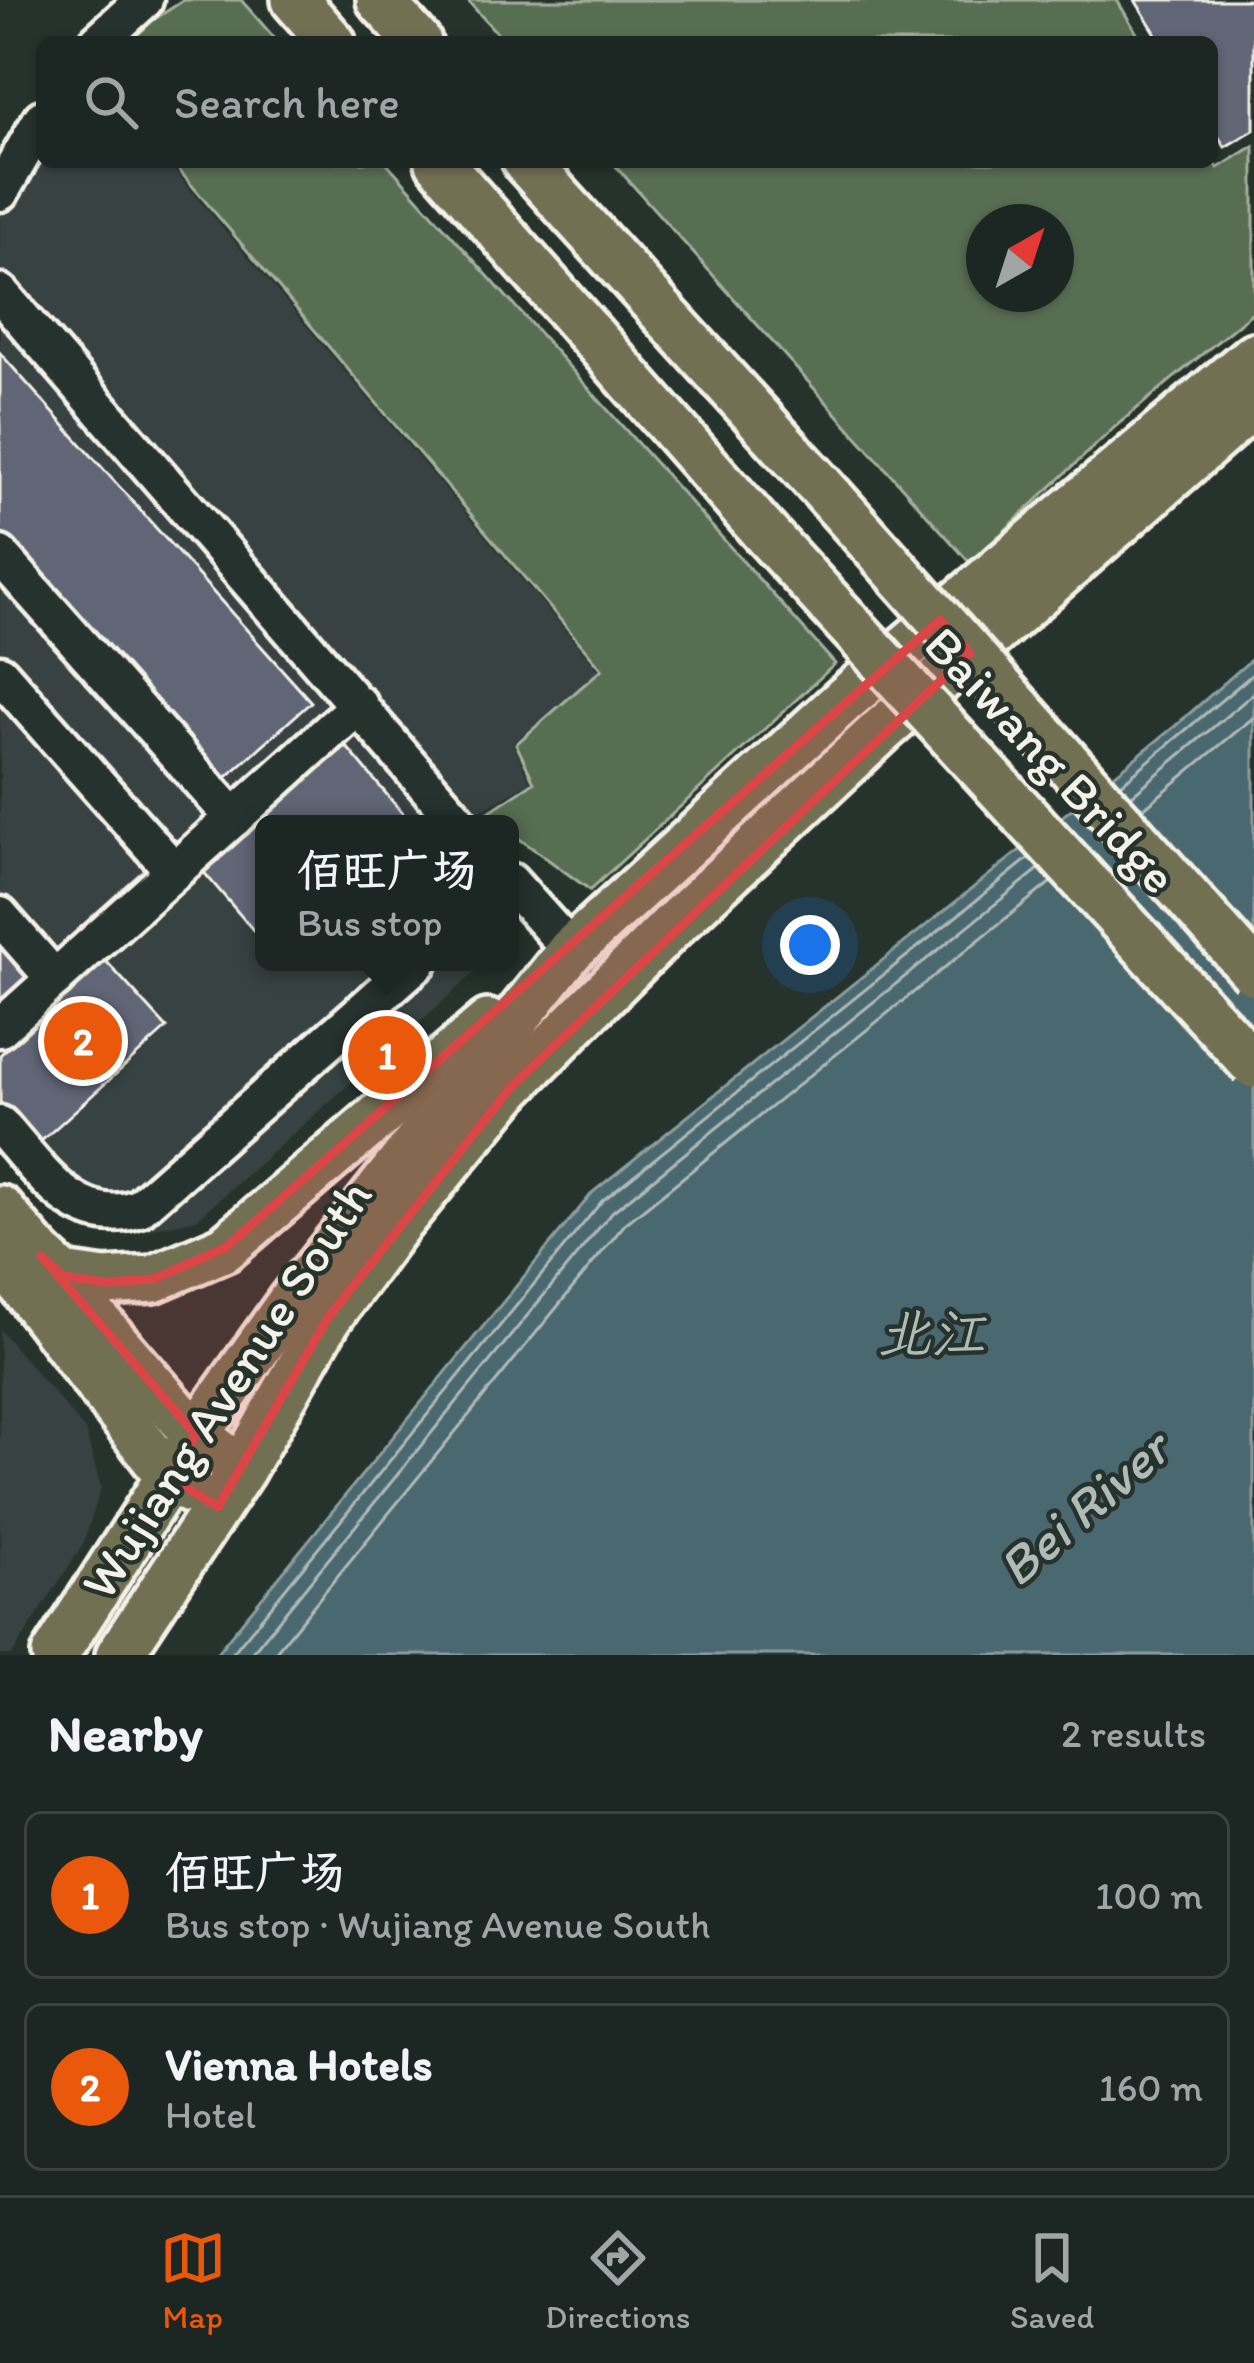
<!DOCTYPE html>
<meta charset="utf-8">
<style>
:root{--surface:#1c2622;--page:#252e2a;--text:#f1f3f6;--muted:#a0a5a5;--line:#3a4340;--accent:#ea580c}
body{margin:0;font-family:Itim,"LXGW WenKai TC",sans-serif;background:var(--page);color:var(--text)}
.compass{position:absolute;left:966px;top:204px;width:108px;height:108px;border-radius:50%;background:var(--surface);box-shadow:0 3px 9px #0004;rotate:39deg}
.you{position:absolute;left:810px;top:945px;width:42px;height:42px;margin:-30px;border:9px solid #fff;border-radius:50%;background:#1a73e8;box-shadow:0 0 0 18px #1a73e833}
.badge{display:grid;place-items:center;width:78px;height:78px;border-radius:50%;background:var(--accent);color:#fff;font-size:39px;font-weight:700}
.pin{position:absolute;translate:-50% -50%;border:6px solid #fff;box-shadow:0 3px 12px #0006}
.popup{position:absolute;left:255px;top:815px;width:264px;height:156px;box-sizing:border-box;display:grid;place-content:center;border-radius:18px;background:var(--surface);filter:drop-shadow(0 3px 9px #0005);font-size:39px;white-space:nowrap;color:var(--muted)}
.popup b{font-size:45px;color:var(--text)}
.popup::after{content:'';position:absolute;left:50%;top:100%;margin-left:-24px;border:24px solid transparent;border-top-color:var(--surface)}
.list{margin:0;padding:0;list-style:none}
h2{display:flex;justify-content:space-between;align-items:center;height:156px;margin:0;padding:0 48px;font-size:51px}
h2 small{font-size:39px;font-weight:400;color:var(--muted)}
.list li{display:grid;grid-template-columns:78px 1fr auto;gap:36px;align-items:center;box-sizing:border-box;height:168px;margin:0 24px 24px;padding:0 24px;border:3px solid var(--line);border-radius:18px}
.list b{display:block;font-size:45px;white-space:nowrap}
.list p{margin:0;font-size:39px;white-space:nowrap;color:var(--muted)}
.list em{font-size:39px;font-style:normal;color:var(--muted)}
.icon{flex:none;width:66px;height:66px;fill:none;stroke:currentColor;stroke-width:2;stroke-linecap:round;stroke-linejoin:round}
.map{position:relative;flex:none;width:1254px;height:1655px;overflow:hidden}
.search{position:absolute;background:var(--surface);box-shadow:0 3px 9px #0004;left:36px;right:36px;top:36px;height:132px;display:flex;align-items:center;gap:30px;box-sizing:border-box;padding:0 42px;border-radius:18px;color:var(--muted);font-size:45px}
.sheet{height:540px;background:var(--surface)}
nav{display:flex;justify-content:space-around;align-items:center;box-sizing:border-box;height:168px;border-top:3px solid var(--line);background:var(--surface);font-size:33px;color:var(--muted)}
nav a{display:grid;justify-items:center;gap:6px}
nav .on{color:var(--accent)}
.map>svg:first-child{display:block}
.built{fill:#374242}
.green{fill:#596e52;stroke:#a6b09d;stroke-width:3;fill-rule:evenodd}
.water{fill:#49676f;stroke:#8d9e9f;stroke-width:3}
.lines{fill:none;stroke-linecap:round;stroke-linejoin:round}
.shore{stroke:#b0bab8;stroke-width:3}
.building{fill:#606674;stroke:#f4f1e8;stroke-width:3}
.minor-casing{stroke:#f4f1e8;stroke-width:45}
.major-casing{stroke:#f4f1e8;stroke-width:54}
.minor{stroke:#26332d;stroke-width:36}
.major{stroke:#716f52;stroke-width:45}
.major-bridge-casing{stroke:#f4f1e8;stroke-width:54;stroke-linecap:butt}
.major-bridge{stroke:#716f52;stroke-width:45}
.marked{fill:#da4645;fill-opacity:0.2;stroke:#da4645;stroke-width:9;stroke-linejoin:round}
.labels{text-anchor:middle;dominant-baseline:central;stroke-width:9;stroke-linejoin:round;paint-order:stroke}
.street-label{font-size:51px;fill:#f4f1e8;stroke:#26332d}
.water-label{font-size:54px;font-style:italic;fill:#b0bab8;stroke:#26332d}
</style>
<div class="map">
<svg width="1254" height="1655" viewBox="0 0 1254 1655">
<rect width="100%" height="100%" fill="#26332d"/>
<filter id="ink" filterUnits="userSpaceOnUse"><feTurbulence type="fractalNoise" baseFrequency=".00833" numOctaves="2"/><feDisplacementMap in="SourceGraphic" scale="24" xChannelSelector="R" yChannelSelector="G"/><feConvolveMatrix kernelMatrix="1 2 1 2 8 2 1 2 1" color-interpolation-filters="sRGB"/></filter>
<g filter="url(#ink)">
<g class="built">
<path d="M42,129v33h125l432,508 -86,73 17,39 -52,30 13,12h-227v138h223l-290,257 -75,16 -34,-6 -29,-17 -59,-66v-946z"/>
<path d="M0,1330l85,100 16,58 -18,56 -71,111h-12z"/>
</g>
<g class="green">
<path d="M184,0h57l37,42h-150l10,-12z"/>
<path d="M467,0h650l25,42h-637z"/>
<path d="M1254,146v165l-138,115 -146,137 -358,-401h600v-3l6,9zM1056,222v72h-72v-72z"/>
<path d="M172,162h214l449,502 -245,226 -80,-58v-8h-9l-14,-11 47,-31 -18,-38 86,-75z"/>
</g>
<path class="water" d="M1254,657v998h-1039l378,-463 581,-465z"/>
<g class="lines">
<g class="shore">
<path d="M1121,784l133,-111"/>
<path d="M1131,796l123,-103"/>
<path d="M1143,809l111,-92"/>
<path d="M231,1655l371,-454 427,-343"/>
<path d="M250,1655l362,-443 427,-343"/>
<path d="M273,1655l352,-431 426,-342"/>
</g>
</g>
<g class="building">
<path d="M1135,0h119v130l-29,17 -13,-21v-84h-51z"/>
<path d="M0,353l311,349 -91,81 -220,-246z"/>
<path d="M346,746l58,69 -11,9h-129v109l-5,4 -58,-68z"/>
<path d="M0,933l34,39 -34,30z"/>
<path d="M105,960l62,68 -129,116 -38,-42v-47z"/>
</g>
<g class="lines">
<g class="minor-casing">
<g id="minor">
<path d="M98,42l46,-42"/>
<path d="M0,192l42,-73"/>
<path d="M0,293l460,531"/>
<path d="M0,555l234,263"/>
<path d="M0,674l174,197"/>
<path d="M510,882l61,68"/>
<path d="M0,916l55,63"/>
<path d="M0,1028l359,-323"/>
<path d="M0,1125c37,41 76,106 139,83l279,-246"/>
</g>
</g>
<g class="major-casing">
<g id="major">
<path d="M295,0l37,42"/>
<path d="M380,0l38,42"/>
<path d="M439,162l325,370"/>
<path d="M526,162l291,320"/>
<path d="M0,1209l196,226 24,18"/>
<path d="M41,1256l22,20 42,6 48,-3 72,-31 263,-225"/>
<path d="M0,1257l169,220 21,13"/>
<path d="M55,1655l141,-220 95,-134 280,-351 274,-251 409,-343"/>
<path d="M119,1655l123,-186 86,-151 65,-88 118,-143 162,-162 208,-194 373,-327"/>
</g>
</g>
<use href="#minor" class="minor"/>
<use href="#major" class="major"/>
<g class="major-bridge-casing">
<g id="major-bridge">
<path d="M817,482l437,490"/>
<path d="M764,532l490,533"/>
</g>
</g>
<use href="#major-bridge" class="major-bridge"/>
</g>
</g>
<path class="marked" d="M940,620l30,33 -459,434 -183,231 -110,189 -49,-30 27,-42 -155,-179 22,20 42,6 48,-3 72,-31z"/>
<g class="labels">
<g class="street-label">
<text transform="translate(1051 760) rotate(47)">Baiwang Bridge</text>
<text transform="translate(226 1389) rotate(-57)">Wujiang Avenue South</text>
</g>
<g class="water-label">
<text x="931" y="1333">北江</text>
<text transform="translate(1083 1508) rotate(-41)">Bei River</text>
</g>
</g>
</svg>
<svg class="compass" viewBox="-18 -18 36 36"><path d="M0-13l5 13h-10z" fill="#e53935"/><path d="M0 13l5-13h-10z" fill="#a0a5a5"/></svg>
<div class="you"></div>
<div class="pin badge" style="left:387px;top:1055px">1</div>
<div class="popup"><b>佰旺广场</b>Bus stop</div>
<div class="pin badge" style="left:83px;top:1041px">2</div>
<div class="search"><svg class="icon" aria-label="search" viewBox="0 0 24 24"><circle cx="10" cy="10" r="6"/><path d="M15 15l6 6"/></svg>Search here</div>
</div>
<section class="sheet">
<h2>Nearby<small>2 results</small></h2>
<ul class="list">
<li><span class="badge">1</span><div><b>佰旺广场</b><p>Bus stop · Wujiang Avenue South</p></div><em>100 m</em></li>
<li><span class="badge">2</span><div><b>Vienna Hotels</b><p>Hotel</p></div><em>160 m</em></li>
</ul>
</section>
<nav>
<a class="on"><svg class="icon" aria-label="map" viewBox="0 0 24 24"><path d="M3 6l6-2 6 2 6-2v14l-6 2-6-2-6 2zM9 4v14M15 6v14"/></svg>Map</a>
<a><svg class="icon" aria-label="directions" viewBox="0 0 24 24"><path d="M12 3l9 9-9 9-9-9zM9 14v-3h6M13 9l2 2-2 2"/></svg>Directions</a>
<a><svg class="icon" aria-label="saved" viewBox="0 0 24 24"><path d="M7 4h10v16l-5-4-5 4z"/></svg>Saved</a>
</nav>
